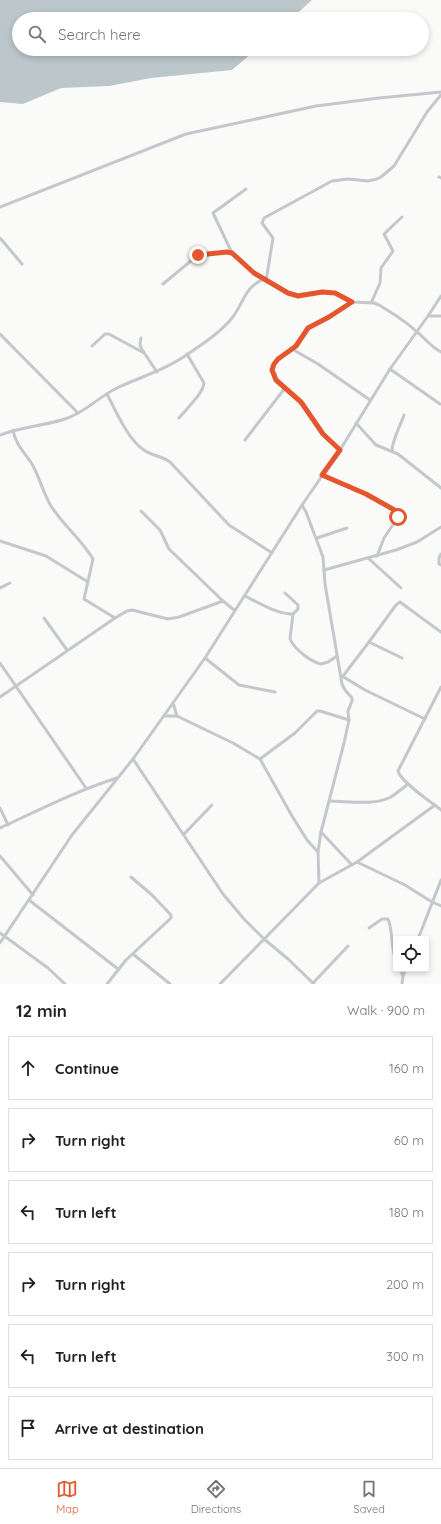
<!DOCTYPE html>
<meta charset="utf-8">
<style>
:root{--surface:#fff;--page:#f6f6f6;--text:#202124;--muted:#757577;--line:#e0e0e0;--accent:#e4572e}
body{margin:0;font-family:Quicksand,sans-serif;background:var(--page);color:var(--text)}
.controls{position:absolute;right:12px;bottom:12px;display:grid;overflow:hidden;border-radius:0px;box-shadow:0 2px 6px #0003}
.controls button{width:36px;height:36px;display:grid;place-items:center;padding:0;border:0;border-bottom:1px solid var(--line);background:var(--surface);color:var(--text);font:20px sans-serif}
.stop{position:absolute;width:12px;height:12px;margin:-9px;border:3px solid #e4572e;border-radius:50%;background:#fff}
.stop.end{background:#e4572e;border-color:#fff;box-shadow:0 1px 4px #0008}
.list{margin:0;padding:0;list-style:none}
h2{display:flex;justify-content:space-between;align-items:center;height:52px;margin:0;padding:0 16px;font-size:17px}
h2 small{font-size:13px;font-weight:400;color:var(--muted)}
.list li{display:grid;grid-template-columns:26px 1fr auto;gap:12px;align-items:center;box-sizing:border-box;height:64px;margin:0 8px 8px;padding:0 8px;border:1px solid var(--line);border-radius:0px}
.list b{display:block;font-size:15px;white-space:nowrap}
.list em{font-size:13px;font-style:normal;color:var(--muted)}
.icon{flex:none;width:22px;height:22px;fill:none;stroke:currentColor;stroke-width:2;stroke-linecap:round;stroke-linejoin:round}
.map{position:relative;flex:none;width:441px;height:984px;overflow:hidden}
.search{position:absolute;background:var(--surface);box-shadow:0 2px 6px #0003;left:12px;right:12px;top:12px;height:44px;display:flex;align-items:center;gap:10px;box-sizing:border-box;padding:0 14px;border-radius:22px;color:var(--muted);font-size:15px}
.sheet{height:484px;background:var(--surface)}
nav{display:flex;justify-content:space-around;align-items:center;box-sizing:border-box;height:56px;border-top:1px solid var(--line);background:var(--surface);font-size:11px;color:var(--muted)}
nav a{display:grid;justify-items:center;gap:2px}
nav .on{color:var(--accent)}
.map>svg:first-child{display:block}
.water{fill:#bbc7cb}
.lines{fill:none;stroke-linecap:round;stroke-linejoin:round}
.street{stroke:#c3c8cc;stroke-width:3}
.route{stroke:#e4572e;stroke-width:5}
</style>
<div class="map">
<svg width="441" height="984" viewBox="0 0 441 984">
<rect width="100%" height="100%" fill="#fafaf8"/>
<path class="water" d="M0,0h312l-21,19h-272v30h238l-25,21 -81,8 -42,8 -48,2 -38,16 -23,-2z"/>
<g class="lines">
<g class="street">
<path d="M439,177l2,1"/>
<path d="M0,207l186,-73 130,-28 63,-8 62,-6"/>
<path d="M0,238l22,26"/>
<path d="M232,253l-19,-40 33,-24"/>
<path d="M266,281l7,-43 -11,-15 2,-5 68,-37 16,-2 20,2 9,-2 4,-2 13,-11 33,-54 14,-17"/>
<path d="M163,284l35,-29 29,-3 9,4 18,17 39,22 29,-3 13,1 17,9 22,1 5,2c13,8 27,16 38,27 9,7 14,15 24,20"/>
<path d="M371,303l9,-20 1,-15 12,-17 -9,-17 18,-17"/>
<path d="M428,316h13"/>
<path d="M0,334l78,79"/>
<path d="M141,338l-1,6 1,4 16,24"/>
<path d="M92,346l13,-12h4l35,19"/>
<path d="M292,349l26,15 52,36"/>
<path d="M390,369l50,35"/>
<path d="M107,394c9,17 21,46 37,56 8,6 18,6 26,12l59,63 43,28"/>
<path d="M179,418c7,-9 24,-24 25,-35l-17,-29"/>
<path d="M356,423l20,22 22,9 43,34"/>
<path d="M13,430c2,14 12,23 19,34 8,14 11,29 19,42 12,19 30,33 42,53l-9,40 31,19"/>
<path d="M0,435c21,-8 43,-9 65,-16 20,-6 33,-22 52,-31 23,-11 46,-17 68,-32 16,-11 35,-23 47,-38 12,-15 12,-31 32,-39"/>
<path d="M245,440l40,-52"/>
<path d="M340,450l-17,-17 -22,-31 -26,-22 -3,-10 2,-6 4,-5 18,-13 12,-18 21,-11 23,-15"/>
<path d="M392,451c0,-11 8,-24 12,-36"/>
<path d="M322,475l44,19 32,18 1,2 -1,3 -14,21 -7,18"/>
<path d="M302,505l4,7 17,45 2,27 17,100 3,6 7,8v3l-4,10 1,9 -5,23 -23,89 -3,20 1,31"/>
<path d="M141,511l19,19 9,19 54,52"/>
<path d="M317,538l30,-10"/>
<path d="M0,541l46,15 42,26"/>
<path d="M441,554l-2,4v6l2,1"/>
<path d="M368,558l33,30"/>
<path d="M324,570l72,-20 21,-8 24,-15"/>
<path d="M0,588l10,-5"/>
<path d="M245,596c14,7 32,18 48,18l5,-5v-4l-13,-12"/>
<path d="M293,614l-3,25c4,10 21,23 31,25l7,-2 9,-6"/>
<path d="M44,618l23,32"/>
<path d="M369,642l27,-37 4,-3 41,30"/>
<path d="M205,658l34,27 36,7"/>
<path d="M0,663l86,125"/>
<path d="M342,676l23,14 60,29"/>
<path d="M343,676l26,-34 33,16"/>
<path d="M441,687l-43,84c3,11 33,31 43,39"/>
<path d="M0,697l115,-79 12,-7 5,-1 36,9 11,-2 44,-16 11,9"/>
<path d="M173,703l4,13"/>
<path d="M164,716h13l56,27 27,16 32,57 15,24 11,12"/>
<path d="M133,759l90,135 21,25 20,20 24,20 26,25"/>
<path d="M260,759l35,-26 22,-22h3l29,9"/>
<path d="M329,801c19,0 44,5 62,-4 6,-4 12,-9 17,-13"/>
<path d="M0,808l8,17"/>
<path d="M0,828c39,-18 76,-37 117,-50"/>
<path d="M321,832l31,33"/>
<path d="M184,834l28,-29"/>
<path d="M0,856l33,39"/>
<path d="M357,862l48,23 27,17 9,4"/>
<path d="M29,900l89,69"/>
<path d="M369,928l13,-9h6c5,11 3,29 8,43"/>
<path d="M0,933l48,35 17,16"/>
<path d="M418,939l23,-59"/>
<path d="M0,943l72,-108 61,-76 72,-101 97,-153 38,-55 50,-81 38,-53 13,-20"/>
<path d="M133,954l37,30"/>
<path d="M399,969l4,6"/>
<path d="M313,983l35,-37"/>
<path d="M107,984l19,-24 45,-42v-3l-19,-20 -21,-18"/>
<path d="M220,984l99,-101 38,-21 78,-57"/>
<path d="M402,984l1,-9 3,-6"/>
</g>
</g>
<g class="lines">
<path class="route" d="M198,255l29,-3 5,1 22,20 34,20 10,3 24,-4 13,1 17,9 -23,15 -21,11 -12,18 -18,13 -4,5 -2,6 4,10 25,22 22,32 17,16 -18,25 44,19 32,18 1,2 -1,3"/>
</g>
</svg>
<div class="controls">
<button><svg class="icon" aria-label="locate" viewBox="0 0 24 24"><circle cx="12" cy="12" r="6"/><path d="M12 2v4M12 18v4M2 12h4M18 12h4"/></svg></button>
</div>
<div class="stop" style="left:398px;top:517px"></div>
<div class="stop end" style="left:198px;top:255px"></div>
<div class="search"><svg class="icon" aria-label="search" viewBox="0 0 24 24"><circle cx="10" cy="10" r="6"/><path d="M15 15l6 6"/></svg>Search here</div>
</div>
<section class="sheet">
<h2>12 min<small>Walk · 900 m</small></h2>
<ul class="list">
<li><svg class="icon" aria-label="ahead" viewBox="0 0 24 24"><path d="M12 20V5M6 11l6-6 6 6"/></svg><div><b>Continue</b></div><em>160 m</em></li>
<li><svg class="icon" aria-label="right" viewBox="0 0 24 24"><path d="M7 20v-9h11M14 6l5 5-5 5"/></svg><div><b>Turn right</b></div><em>60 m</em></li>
<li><svg class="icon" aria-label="left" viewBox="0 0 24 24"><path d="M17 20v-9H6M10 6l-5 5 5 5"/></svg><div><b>Turn left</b></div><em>180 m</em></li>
<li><svg class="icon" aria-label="right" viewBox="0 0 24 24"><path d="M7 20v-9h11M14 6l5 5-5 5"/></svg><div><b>Turn right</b></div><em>200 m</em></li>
<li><svg class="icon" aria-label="left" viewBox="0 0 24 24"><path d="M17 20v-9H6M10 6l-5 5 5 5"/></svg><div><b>Turn left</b></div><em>300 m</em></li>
<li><svg class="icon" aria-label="arrive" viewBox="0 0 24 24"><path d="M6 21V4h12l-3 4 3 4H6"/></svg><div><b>Arrive at destination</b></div></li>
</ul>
</section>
<nav>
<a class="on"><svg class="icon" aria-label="map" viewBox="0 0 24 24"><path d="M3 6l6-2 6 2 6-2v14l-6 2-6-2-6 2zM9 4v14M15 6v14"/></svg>Map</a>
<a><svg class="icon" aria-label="directions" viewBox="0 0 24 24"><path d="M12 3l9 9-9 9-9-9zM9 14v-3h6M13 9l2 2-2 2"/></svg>Directions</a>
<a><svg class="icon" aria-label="saved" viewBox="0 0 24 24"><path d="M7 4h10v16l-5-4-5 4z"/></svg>Saved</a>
</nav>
